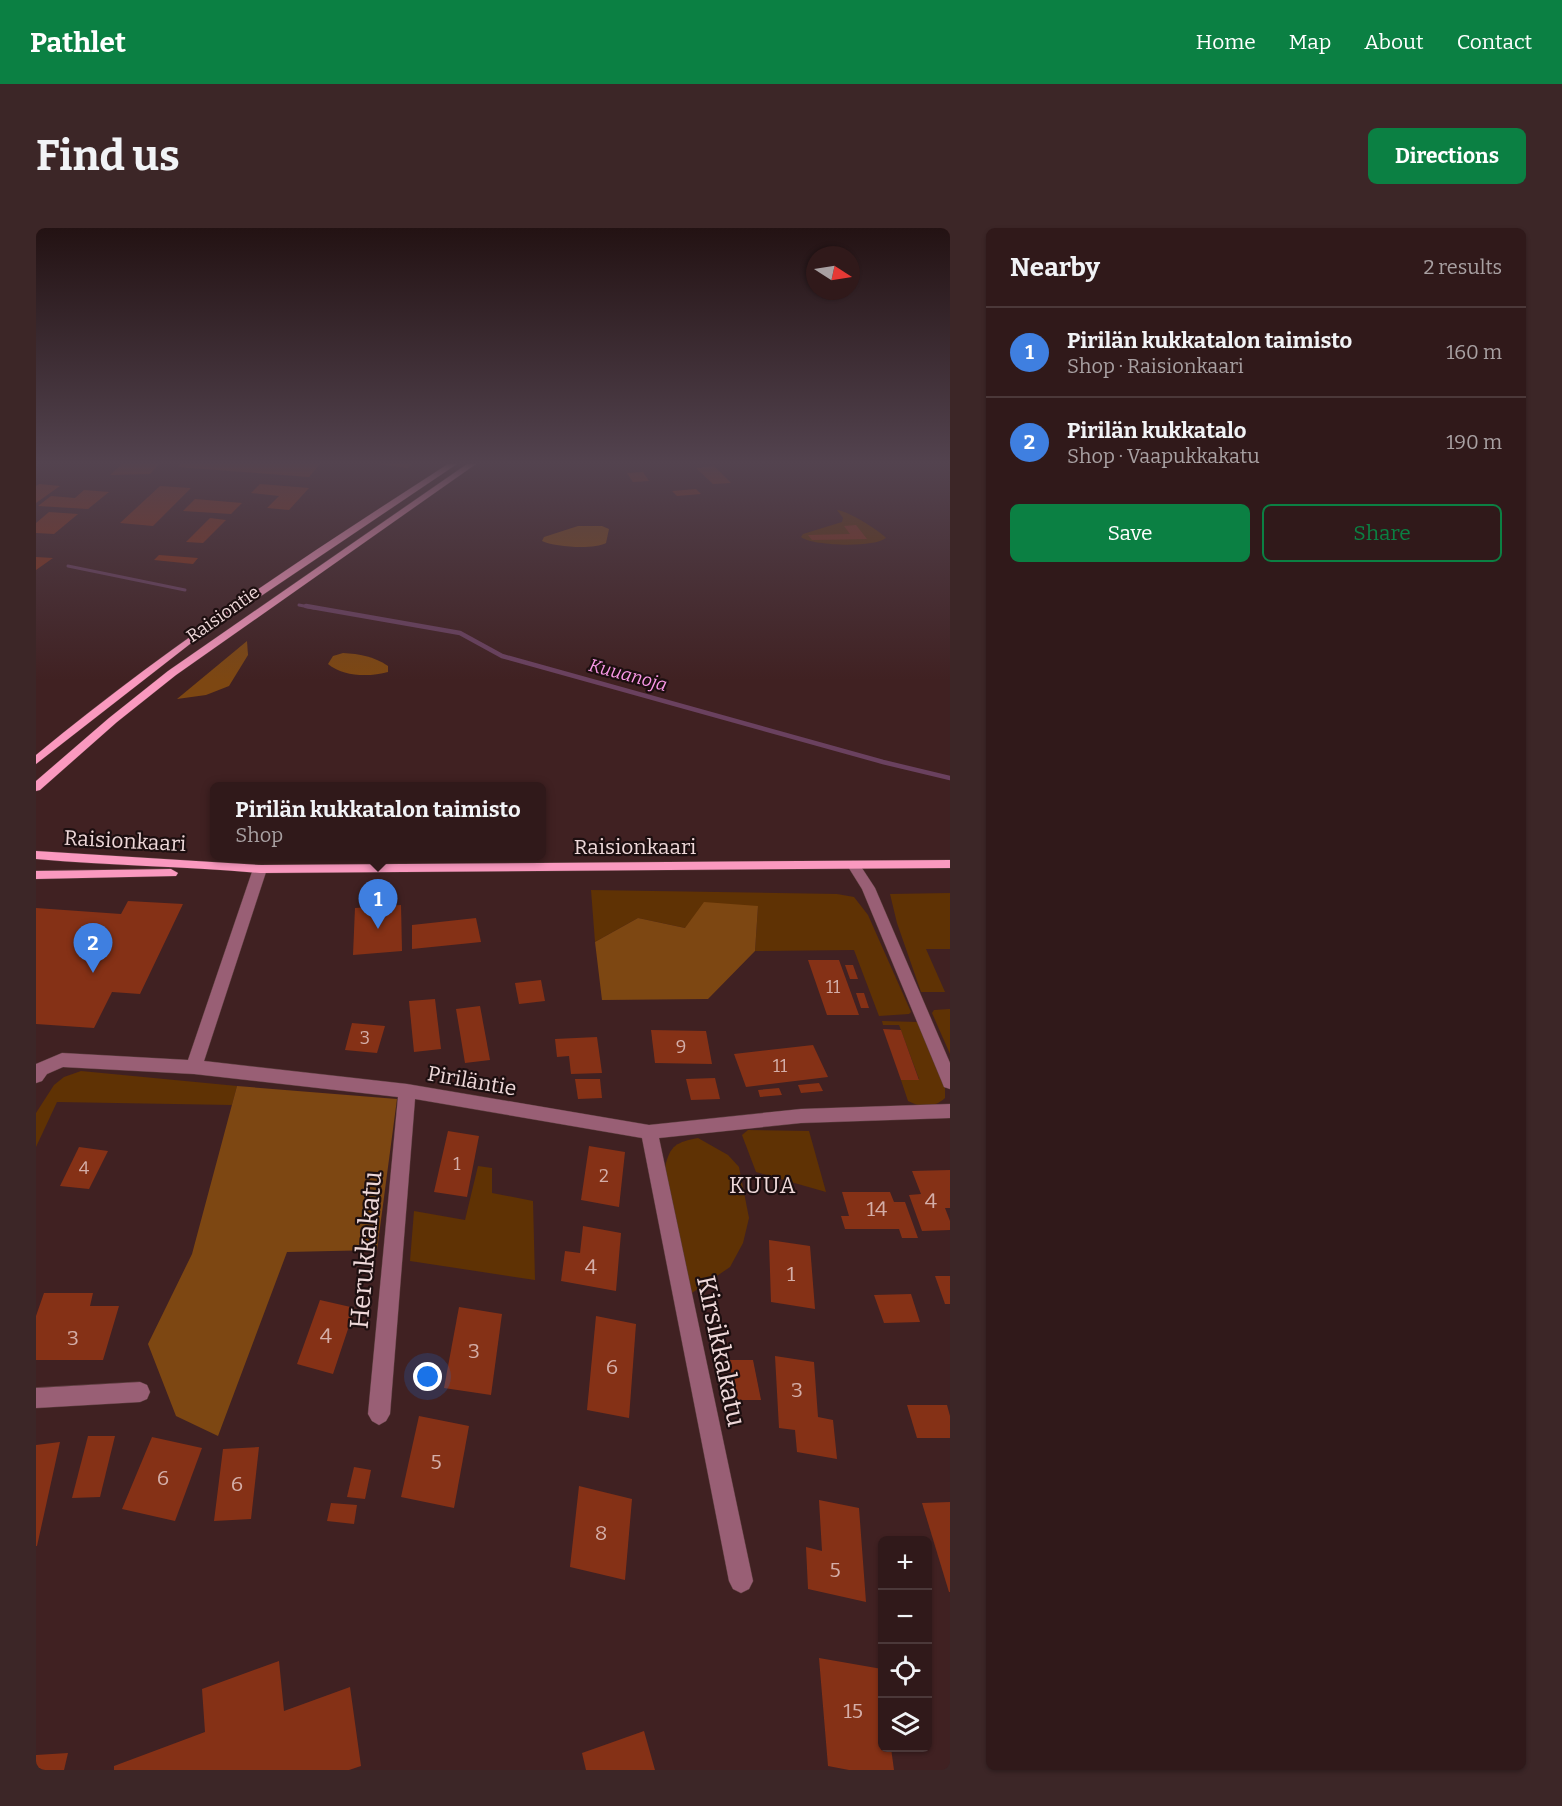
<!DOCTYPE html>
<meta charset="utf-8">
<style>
:root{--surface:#30191a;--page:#3c2627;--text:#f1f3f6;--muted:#a8a0a2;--line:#4b3839;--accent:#0b8043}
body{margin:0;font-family:Bitter,serif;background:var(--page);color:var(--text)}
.controls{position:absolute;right:18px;bottom:18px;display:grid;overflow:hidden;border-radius:9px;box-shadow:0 2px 4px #0004}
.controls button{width:54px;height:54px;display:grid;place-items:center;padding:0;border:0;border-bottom:2px solid var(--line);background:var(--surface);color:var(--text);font:30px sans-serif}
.compass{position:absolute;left:770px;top:18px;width:54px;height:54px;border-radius:50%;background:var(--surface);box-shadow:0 2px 4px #0004;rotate:102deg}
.you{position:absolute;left:392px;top:1149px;width:21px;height:21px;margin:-15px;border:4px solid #fff;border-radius:50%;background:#1a73e8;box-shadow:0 0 0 9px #1a73e833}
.badge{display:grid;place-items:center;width:39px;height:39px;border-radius:50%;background:var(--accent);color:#fff;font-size:20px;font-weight:700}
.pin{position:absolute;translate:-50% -50px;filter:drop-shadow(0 2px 3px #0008)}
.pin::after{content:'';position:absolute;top:32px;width:21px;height:18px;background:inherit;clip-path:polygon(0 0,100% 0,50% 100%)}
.popup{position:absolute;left:174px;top:554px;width:336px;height:78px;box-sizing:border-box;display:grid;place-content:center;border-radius:9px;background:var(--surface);filter:drop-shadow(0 2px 4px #0005);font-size:20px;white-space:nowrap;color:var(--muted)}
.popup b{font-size:22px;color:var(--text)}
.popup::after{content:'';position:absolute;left:50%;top:100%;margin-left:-12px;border:12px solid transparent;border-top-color:var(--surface)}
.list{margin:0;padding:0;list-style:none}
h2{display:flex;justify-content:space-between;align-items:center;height:78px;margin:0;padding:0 24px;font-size:26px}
h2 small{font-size:20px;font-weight:400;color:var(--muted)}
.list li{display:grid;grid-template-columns:39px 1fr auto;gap:18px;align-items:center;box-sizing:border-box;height:90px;padding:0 24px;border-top:2px solid var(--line)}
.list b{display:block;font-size:22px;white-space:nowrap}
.list p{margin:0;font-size:20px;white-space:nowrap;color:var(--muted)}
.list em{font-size:20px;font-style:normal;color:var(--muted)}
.actions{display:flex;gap:12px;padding:18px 24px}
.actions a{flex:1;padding:14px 0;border:2px solid var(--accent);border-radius:9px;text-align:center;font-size:21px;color:var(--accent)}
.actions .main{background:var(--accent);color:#fff}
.icon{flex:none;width:33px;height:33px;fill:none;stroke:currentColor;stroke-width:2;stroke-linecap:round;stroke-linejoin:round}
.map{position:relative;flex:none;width:914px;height:1542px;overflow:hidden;border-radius:9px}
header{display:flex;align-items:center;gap:36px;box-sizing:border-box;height:84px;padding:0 30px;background:var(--accent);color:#fff}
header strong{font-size:28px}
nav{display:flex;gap:33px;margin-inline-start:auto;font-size:21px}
.intro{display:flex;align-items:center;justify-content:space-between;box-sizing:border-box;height:144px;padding:0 36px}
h1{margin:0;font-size:42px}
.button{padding:15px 27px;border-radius:9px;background:var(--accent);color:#fff;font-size:21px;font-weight:700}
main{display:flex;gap:36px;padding:0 36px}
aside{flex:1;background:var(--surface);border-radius:9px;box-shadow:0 2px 4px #0004}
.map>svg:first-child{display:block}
.green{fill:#5f3204}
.forest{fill:#7d4712}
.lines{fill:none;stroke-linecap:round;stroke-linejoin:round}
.stream-far1{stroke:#6a415f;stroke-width:3}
.stream{stroke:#6a415f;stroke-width:4.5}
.building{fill:#853116}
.minor-casing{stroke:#5c3e3f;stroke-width:1}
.major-casing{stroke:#5c3e3f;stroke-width:1}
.minor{fill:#995f75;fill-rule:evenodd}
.major{fill:#fa99bf;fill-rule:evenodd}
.labels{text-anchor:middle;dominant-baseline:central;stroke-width:4.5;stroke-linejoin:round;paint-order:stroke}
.far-street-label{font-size:18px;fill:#eed8d9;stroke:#1d0f10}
.far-water-label{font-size:18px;font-style:italic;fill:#fa98e7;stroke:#1d0f10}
.number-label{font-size:18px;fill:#d4aea8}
.street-label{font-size:21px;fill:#eed8d9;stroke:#1d0f10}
.near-number-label{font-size:21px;fill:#d4aea8}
.neighbourhood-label{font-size:22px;letter-spacing:1.5px;fill:#eed8d9;stroke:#1d0f10}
.near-street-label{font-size:26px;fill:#eed8d9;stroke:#1d0f10}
</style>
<header>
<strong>Pathlet</strong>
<nav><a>Home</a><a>Map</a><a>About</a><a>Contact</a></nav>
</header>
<div class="intro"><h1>Find us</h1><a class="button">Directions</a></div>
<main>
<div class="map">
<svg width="914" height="1542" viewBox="0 0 914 1542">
<rect width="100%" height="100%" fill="#402122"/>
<g class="green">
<path d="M801,282c9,0 42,20 49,28 -12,10 -74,8 -85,-1l2,-3 39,-12 1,-4z"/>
<path d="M555,662l246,4 17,3 14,18 43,97 -2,2 -30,2 -25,-66 -99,1 3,-45 -73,22 -47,-10 -43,24z"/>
<path d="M914,665v56h-24l19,43h-24l-24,-69 -7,-29z"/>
<path d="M914,781v45l-18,-41 2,-3z"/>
<path d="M846,793l36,1 27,64v12c-11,10 -24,10 -37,3l-7,-21 18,-1 -20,-54h-16z"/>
<path d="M45,843l156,15 -5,19 -175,-3 -21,45v-34l18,-28 10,-8z"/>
<path d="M712,902l61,1 17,61 -70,-20 -14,-37z"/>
<path d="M662,910l30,17 11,12 10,51 -6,25 -13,24 -41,28 -24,-128c5,-22 12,-25 33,-29z"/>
<path d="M442,938l14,2v25l41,8 2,79 -125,-19 4,-50 51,9z"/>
</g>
<g class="forest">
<path d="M542,298h24l7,3 -3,14c-12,7 -52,4 -64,-2l2,-4z"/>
<path d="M211,413l1,14 -19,31 -23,9 -29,4z"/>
<path d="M307,425c17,1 30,3 45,13v6c-18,5 -45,5 -60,-8l5,-8z"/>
<path d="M668,674l54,4 -3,45 -47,48 -106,1 -7,-58 43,-24 47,10z"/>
<path d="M201,858l160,13 -20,151 -90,2 -69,184 -42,-20 -28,-72 44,-90z"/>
</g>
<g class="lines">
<g class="stream-far1">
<path d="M32,338l117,24"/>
<path d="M263,377l15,3"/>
</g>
<path class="stream" d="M270,378l154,27 42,23 381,106 67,16"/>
</g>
<g class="building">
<path d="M86,236h37l-9,10 -40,1z"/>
<path d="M145,236h139l-11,13 -132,-10z"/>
<path d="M341,236h34l-3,4z"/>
<path d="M678,238l17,17 -18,1 -17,-16z"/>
<path d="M607,244l6,9 -16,1 -6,-9z"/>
<path d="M3,256l21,2 -24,17v-17z"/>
<path d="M224,256l49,4 -20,22 -22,-2 12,-12 -28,-3z"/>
<path d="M124,258l31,2 -38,38 -33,-3z"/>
<path d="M660,261l5,5 -24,2 -5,-5z"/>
<path d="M48,262l25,2 -21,17 -50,-3 13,-10 24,2z"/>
<path d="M159,271l47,4 -11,11 -48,-3z"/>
<path d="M13,284l29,2 -24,20 -18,-1v-10z"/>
<path d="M174,290l16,2 -23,23 -17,-1z"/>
<path d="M820,297l11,14 -55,1 -4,-5 42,-1 -6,-8z"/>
<path d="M123,327l39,3 -5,6 -39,-4z"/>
<path d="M0,329l17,1 -17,12z"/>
<path d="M92,673l55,3 -43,90 -28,-2 -18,36 -58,-4v-116l85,6z"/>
<path d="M365,677l1,46 -49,4 2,-47z"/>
<path d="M440,690l5,24 -69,7v-24z"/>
<path d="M772,732h31l20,55h-32z"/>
<path d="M809,737h8l5,14h-8z"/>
<path d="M505,752l4,21 -26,3 -4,-21z"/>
<path d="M820,765h8l5,15h-8z"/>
<path d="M399,771l6,50 -27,3 -5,-51z"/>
<path d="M444,778l10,54 -25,3 -9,-54z"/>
<path d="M316,795l33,3 -8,27 -32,-3z"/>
<path d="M847,801l18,1 18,50h-18z"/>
<path d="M615,802l55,1 6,33 -57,-1z"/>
<path d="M561,809l5,36 -31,1 -2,-18 -12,1 -2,-18z"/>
<path d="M777,817l15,32 -82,10 -12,-33z"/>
<path d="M679,850l5,21 -29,1 -5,-21z"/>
<path d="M539,851h25l2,19 -24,1z"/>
<path d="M783,855l4,8 -22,2 -3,-8z"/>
<path d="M743,860l3,7 -22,2 -2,-7z"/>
<path d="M412,903l31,5 -12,61 -33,-5z"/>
<path d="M553,918l36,6 -6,55 -38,-7z"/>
<path d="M43,919l29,4 -19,38 -29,-3z"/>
<path d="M914,942v38h-5l5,13v9l-28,1 -13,-36 12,-1 -9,-23z"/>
<path d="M806,964h48l4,10h11l13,36h-16l-3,-9h-54l-4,-13h8z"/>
<path d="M547,998l38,7 -5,58 -55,-10 4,-30 15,2z"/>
<path d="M733,1012l41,6 5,63 -44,-7z"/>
<path d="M899,1048h15v28h-5z"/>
<path d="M8,1065h49l-3,13h29l-16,54h-67v-44z"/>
<path d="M875,1066l9,28 -36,1 -10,-28z"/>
<path d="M284,1072l35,8 -22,66 -36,-10z"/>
<path d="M423,1079l43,7 -11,81 -47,-7z"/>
<path d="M560,1088l40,8 -7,94 -42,-8z"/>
<path d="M739,1128l39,6 4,55 15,3 4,39 -40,-7 -2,-22 -16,-2z"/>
<path d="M693,1132h24l8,40h-25z"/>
<path d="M871,1177h40l3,11v22h-33z"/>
<path d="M383,1188l50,10 -15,82 -53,-11z"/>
<path d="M52,1208h27l-15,61 -28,1z"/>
<path d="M116,1209l50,11 -27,73 -53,-12z"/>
<path d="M24,1214l-23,104h-1v-101z"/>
<path d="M223,1219l-8,72 -37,2 9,-72z"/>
<path d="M318,1239l17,3 -6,29 -18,-2z"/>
<path d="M543,1258l53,13 -7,81 -55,-13z"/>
<path d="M783,1272l40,8 7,94 -58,-13 -2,-42 16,4z"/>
<path d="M914,1274v90h-1l-27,-89z"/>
<path d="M295,1275l26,2 -3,19 -27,-3z"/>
<path d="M783,1430l63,11v79h9l3,22h-45l-21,-4z"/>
<path d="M243,1433l5,50 66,-24 11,79 -12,4h-235v-4l91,-34 -3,-43z"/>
<path d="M608,1503l11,39h-69l-4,-17z"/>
<path d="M32,1525l-4,17h-28v-15z"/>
</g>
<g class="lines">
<g class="minor-casing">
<g id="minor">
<path d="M817,633l5,1 17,26 75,175v26l-6,-2 -2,-5 -80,-193 -15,-24z"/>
<path d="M224,637l7,4 -63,192 203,23 242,41 152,-16 149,-5v14l-149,5 -142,15 94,443 -4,8 -8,4 -8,-4 -4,-8 -87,-443 -227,-39 -25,315 -4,7 -7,4 -7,-4 -4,-7 30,-317 -204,-23 -131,-7 -16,7 -5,7 -6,2v-19l26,-11 126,7 65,-191z"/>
<path d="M104,1154l7,3 3,7 -3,7 -7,3 -104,6v-20z"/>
</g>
</g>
<g class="major-casing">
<g id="major">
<path d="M412,236h9l-267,180 -154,120v-9c130,-108 271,-200 412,-291z"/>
<path d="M431,236h9l-300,211 -59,47 -77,68 -4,1v-10l73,-63 59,-47z"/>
<path d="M0,623l224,14 690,-5v8l-690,5c-75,-7 -149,-7 -224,-14z"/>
<path d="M135,641l7,4 -2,3 -140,3v-8z"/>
</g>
</g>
<use href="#minor" class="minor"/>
<use href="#major" class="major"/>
</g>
<linearGradient id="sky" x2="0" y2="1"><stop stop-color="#231213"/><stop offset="0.52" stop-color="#53434f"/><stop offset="1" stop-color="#53434f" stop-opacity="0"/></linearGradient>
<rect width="914" height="452" fill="url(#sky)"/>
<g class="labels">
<g class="far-street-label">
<text transform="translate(187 386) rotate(-35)">Raisiontie</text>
</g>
<g class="far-water-label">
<text transform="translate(592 447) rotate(15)">Kuuanoja</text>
</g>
<g class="number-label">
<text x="797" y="759">11</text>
<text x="329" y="810">3</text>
<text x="645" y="819">9</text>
<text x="744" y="838">11</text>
<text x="421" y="936">1</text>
<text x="48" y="940">4</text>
<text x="568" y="948">2</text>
</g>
<g class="street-label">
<text transform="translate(89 613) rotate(3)">Raisionkaari</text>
<text x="599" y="619">Raisionkaari</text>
<text transform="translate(436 853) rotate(10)">Piriläntie</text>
</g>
<g class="near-number-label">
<text x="895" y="973">4</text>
<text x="841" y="981">14</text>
<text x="555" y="1039">4</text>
<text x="755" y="1046">1</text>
<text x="290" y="1108">4</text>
<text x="37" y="1110">3</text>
<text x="438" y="1123">3</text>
<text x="576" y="1139">6</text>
<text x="761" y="1162">3</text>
<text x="400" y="1234">5</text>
<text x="127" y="1250">6</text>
<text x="201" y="1256">6</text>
<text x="565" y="1305">8</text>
<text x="799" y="1342">5</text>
<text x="817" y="1483">15</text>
</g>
<g class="neighbourhood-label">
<text x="727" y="957">KUUA</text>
</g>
<g class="near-street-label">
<text transform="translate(330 1022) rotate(-85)">Herukkakatu</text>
<text transform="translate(685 1123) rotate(78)">Kirsikkakatu</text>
</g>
</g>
</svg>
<div class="controls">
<button>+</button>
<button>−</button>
<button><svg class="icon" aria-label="locate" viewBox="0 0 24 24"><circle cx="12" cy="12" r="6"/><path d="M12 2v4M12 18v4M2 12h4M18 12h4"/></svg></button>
<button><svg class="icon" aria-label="layers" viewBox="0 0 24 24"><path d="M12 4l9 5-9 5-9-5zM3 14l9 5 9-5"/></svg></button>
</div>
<svg class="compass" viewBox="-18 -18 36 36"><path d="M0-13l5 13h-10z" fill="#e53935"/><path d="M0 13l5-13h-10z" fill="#a8a0a2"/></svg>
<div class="you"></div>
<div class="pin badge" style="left:342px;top:701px;background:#3f7fe0">1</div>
<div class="popup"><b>Pirilän kukkatalon taimisto</b>Shop</div>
<div class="pin badge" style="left:57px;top:745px;background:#3f7fe0">2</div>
</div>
<aside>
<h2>Nearby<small>2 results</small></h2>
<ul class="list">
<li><span class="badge" style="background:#3f7fe0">1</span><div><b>Pirilän kukkatalon taimisto</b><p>Shop · Raisionkaari</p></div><em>160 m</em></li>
<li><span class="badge" style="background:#3f7fe0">2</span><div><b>Pirilän kukkatalo</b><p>Shop · Vaapukkakatu</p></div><em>190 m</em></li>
</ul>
<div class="actions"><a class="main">Save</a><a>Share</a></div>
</aside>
</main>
